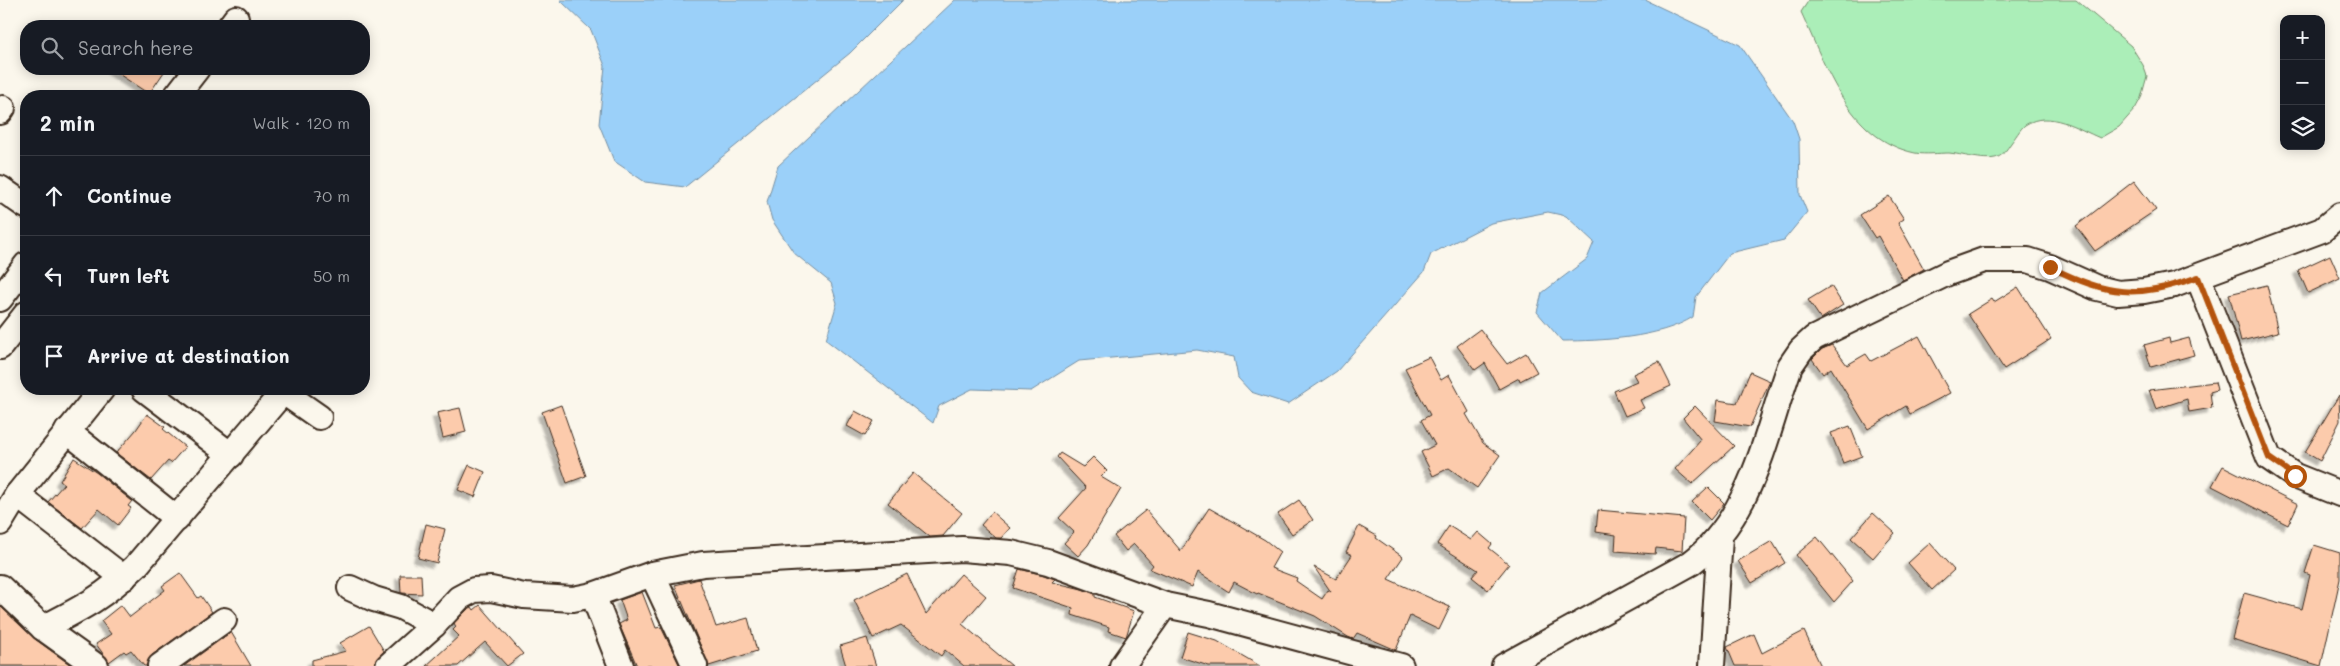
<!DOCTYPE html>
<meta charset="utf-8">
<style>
:root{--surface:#171b24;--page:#242831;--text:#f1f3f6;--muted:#9ea1a6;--line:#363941}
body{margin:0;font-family:Mali,sans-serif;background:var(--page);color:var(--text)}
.controls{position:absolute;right:15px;top:15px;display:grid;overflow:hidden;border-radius:10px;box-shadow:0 2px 12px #0003}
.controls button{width:45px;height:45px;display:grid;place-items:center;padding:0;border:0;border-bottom:1px solid var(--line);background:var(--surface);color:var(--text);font:25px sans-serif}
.stop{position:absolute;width:15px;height:15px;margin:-11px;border:4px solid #b45309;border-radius:50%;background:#fff}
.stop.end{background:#b45309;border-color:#fff;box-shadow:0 1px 5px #0008}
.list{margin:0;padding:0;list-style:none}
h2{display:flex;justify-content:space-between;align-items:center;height:65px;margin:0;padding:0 20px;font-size:21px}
h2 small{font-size:16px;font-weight:400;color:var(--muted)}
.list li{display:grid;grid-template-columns:32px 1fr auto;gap:15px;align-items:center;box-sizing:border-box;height:80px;padding:0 20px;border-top:1px solid var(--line)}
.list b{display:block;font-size:19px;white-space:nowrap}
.list em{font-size:16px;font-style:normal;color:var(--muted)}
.icon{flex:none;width:28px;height:28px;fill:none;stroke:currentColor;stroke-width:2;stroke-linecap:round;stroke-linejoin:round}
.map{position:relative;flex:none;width:2340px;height:666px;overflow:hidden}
.search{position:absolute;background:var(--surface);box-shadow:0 2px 12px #0003;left:20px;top:20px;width:350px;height:55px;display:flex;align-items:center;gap:12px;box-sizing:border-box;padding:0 18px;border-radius:20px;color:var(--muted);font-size:19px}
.panel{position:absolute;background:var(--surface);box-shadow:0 2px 12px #0003;left:20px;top:90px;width:350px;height:305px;border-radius:20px}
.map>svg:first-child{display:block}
.green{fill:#abeeb8;stroke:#738c6b}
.water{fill:#9bd0f9;stroke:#758ea1}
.building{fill:#fccbac;stroke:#3b2a1e;filter:url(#shadow)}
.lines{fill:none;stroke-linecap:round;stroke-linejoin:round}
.minor-casing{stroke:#3b2a1e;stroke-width:28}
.minor{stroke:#fbf7ec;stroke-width:24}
.route{stroke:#b45309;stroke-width:6}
</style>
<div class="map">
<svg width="2340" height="666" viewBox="0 0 2340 666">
<defs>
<filter id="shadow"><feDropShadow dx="-4.5" dy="4.5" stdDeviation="1" flood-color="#0004"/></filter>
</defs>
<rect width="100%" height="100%" fill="#fbf7ec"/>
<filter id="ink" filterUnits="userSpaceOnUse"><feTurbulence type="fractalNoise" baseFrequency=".02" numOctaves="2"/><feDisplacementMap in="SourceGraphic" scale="10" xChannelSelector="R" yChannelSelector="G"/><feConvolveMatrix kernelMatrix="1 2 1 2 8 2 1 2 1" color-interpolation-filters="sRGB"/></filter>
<g filter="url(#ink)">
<path class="green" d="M1809,0h267l55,46 12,19 4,11 -6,22 -6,11 -16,18 -19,11c-22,-9 -51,-29 -75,-13 -5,4 -10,13 -14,18 -4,6 -9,14 -16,15 -11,3 -34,-4 -46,-5 -11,0 -23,2 -34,0 -67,-14 -89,-87 -114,-141z"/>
<g class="water">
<path d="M560,0h343l-53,53 -165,134 -40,-5 -31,-21 -15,-37 6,-58 -14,-36z"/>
<path d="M955,0h690l95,45 53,76 6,18 1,56 7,17 -23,28 -54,13 -34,44 -3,20c-33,21 -92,24 -131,24l-25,-29 5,-19 45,-34 7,-17 -28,-26 -18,-4 -57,11 -60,31 -7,18 -87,99 -49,33 -37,-12 -13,-14 -4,-21 -37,-7 -118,11 -48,30 -59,-2 -33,17 -6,17 -107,-83 11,-37 -6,-20 -37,-30 -22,-33 -5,-18 11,-36z"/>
</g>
<g class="building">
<path d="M111,69h55l-17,25z"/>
<path d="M2134,181l22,29 -61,41 -19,-25z"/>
<path d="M1889,196l15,23 -6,4 26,46 -21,11 -25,-44 -3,2 -15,-23z"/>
<path d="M2330,255l10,23 -32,15 -10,-23z"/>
<path d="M2267,285l11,47 -37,9 -12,-47z"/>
<path d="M1831,286l12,19 -22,14 -13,-19z"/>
<path d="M2018,287l33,52 -47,30 -36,-55 24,-15 2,3z"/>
<path d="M1480,329l27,35 19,-11 11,19 -17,9 -1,-3 -20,11 -14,-26 -10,7 -18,-24z"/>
<path d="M1919,336l31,57 -40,21 -4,-8 -38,23 -37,-61 -8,6 -11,-15 10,-10 10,-4 15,20 19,-11 5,7z"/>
<path d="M2169,338l1,5 19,-5 5,17 -43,12 -7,-22z"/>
<path d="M1429,357l12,23 8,-5 20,37 -3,2 17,29 17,12 -23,33 -28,-20 -16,8 -12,-24 14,-7 -14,-25 9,-5 -25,-47z"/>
<path d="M1659,362l12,24 -31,14 4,8 -19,8 -11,-25 23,-10 -4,-7z"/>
<path d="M1750,372l20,9 -20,46 -35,-6 3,-21 19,3z"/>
<path d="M2215,382l2,8 -7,2 2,16 -23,4 -2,-13 -31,10 -7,-19z"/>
<path d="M2339,395l1,26 -20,40 -15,-9z"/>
<path d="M561,405l25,71 -19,7 -25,-71z"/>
<path d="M1695,406l39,40 -42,38 -17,-15 26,-29 -18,-22z"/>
<path d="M460,408l6,24 -23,6 -6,-25z"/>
<path d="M855,411l19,10 -9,15 -18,-10z"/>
<path d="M147,414l18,13 -2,2 22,18 -14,16 -3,-2 -17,19 -35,-27 20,-23z"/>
<path d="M1850,426l12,30 -19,7 -12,-30z"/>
<path d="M1060,453l23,14 10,-10 14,14 -6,6 20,12 -33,56 -10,11 -14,-13 10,-11 -15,-14 27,-30 -29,-31z"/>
<path d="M74,458l23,15 35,28 -4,5 3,2 -13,17 -19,-16 -17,19 -34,-26 16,-18 -4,-3z"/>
<path d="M469,465l16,7 -10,25 -17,-7z"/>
<path d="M2223,466l75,38 -10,21 -76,-39z"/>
<path d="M913,473l49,40 -19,23 -13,1 -42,-34z"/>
<path d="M1708,487l16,16 -14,17 -18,-18z"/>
<path d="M1299,500l14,20 -21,14 -14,-20z"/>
<path d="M1209,508l56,32 15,12 -9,16 26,10 -1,3 26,18 6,-9 3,2 -17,-25 22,12 16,-24 -6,-3 13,-26 18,10 -1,2 27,19 -15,22 62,28 -11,23 -29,-14 -14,34 -39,-17 -4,6 -5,-2 -33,-21 -57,-23 -1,1 -23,-12 -5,10 -31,-20 -6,15 -42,-18 3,-4 -19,-21 -8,7 -12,-15 32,-26 35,41z"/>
<path d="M1598,510l86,8 -2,33 -26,-3 -1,6 -40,-3 1,-16 -20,-3z"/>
<path d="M992,512l18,16 -9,10h-5l-15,-13z"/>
<path d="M1873,513l22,20 -22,25 -22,-20z"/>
<path d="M426,524l19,5 -8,34 -19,-5z"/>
<path d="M1449,526l22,14 7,-8 14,12 -3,4 20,16 -21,26 -16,-13 6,-7 -41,-26z"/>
<path d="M1817,537l36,44 -19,21 -38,-47z"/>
<path d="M1772,541l13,22 -33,20 -14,-22z"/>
<path d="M1930,543l24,27 -22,20 -24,-27z"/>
<path d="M2314,545l26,8v26l-19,87 -89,-27 12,-46 58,16 8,-34 -5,-2z"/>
<path d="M1019,569l25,6 11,4 -3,3 30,7 13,5v3l39,14 -8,26 -18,-6 1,-4 -37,-12 1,-7 -60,-20z"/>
<path d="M180,573l18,25 3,-2 11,16 -60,43 -6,11h-2l-13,-16 -5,3 -2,-2 -15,11 -13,-18 15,-10 -10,-13 20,-16 9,12 35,-27 -3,-4z"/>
<path d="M907,574l19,40 35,-40 25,22 -24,28 50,42h-48l-19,-16 -4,6 -40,-31 -28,13 -19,-38z"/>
<path d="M400,575h21l1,19 -21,-1z"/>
<path d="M699,579l17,48 32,-9 9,33 -48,15 -34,-81z"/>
<path d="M642,592l14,36 5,-1 19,39h-43l-18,-42 8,-4 -7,-20z"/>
<path d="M480,605l43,49 -16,12 -22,-24 -27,24h-32l33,-30 -6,-6 3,-3 -2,-4 14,-14 4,-2 2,3z"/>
<path d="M0,606l35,33 37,27h-72z"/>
<path d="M369,626l15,25 -9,10v5h-63v-6l34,-9 -6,-8z"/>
<path d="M1804,631l17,35h-86l-8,-19 27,-13 8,19z"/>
<path d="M231,632l20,34h-67z"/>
<path d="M1188,632l29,9 43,25h-51l-29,-9z"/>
<path d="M867,638l9,28h-30l-6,-20z"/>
</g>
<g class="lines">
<g class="minor-casing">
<g id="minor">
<path d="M230,26l6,-8"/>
<path d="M176,96l21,-27"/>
<path d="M0,112l3,-4"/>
<path d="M0,188l26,18"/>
<path d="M2198,277l71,181 26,18 45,18"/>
<path d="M0,299l26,-34"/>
<path d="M0,347l26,-33"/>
<path d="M144,389l87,66"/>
<path d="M279,389l40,28"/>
<path d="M67,431l110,88"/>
<path d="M17,495l107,83"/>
<path d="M0,523l17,-28 85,-106"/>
<path d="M652,574l43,92"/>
<path d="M0,587l43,41 53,38"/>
<path d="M350,588l24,11 27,8 33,18"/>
<path d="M593,595l28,71"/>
<path d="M43,628c39,-20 61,-31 93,-62l147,-174"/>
<path d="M160,666l64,-46"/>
<path d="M388,666l46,-41 25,-27 15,-8 17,-1 33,7 49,3 20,-4 59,-21 51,-10 259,-15 49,4 37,9 117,43 44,9 192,52"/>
<path d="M1122,666l43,-61"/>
<path d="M1504,666l187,-103c62,-47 74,-128 99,-197l11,-16 13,-12 134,-65 36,-13h44l22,7 47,21 21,5 26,-2 30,-6 148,-55 18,-15"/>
<path d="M1712,666l8,-129"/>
</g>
</g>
<use href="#minor" class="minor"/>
</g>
</g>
<g class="lines" filter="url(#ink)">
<path class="route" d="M2050,267c59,29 86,32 148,10l71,181 26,18"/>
</g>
</svg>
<div class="controls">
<button>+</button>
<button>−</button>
<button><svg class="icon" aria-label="layers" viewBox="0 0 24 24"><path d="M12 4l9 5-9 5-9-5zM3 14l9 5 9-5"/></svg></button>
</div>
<div class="stop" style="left:2295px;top:476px"></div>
<div class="stop end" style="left:2050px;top:267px"></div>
<div class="search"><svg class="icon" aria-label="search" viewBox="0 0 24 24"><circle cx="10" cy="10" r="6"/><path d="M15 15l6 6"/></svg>Search here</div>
<section class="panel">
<h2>2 min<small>Walk · 120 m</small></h2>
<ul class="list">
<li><svg class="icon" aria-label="ahead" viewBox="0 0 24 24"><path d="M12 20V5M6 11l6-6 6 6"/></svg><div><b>Continue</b></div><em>70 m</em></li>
<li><svg class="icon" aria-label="left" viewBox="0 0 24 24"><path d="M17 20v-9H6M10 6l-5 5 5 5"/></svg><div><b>Turn left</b></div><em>50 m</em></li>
<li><svg class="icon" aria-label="arrive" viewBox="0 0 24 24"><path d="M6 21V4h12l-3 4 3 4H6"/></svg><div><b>Arrive at destination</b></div></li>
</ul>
</section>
</div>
